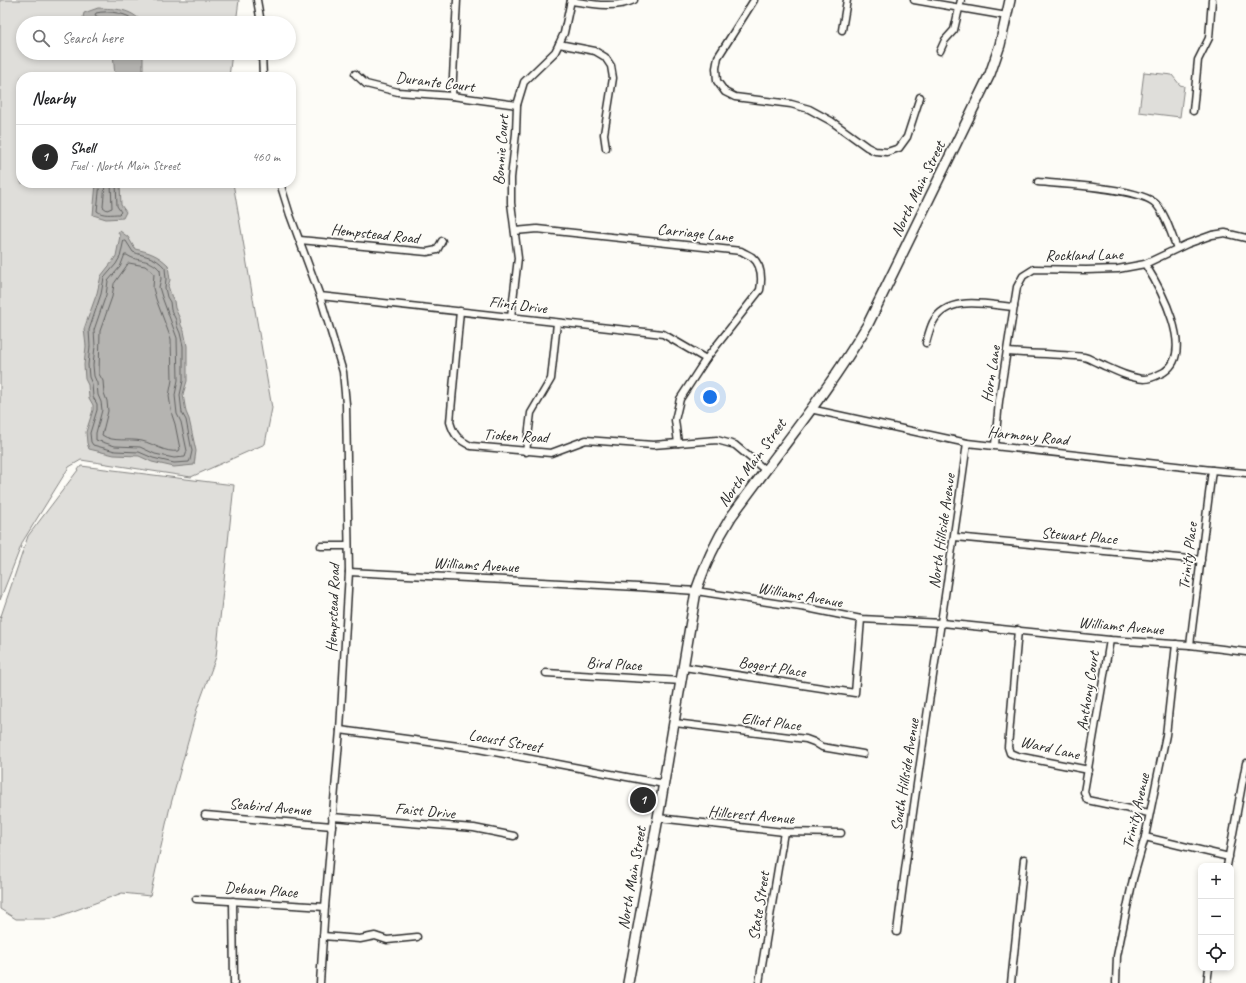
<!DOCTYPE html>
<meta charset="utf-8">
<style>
:root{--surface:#fff;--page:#f6f6f6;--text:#202124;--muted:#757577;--line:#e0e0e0;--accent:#2b2b2b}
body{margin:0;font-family:Caveat,sans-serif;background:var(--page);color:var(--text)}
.controls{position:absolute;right:12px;bottom:12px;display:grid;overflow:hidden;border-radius:8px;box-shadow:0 2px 6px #0003}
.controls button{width:36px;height:36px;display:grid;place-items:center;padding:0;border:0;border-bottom:1px solid var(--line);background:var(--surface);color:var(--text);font:20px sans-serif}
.you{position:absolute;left:710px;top:397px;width:14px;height:14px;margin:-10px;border:3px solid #fff;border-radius:50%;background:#1a73e8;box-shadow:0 0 0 6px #1a73e833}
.badge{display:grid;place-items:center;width:26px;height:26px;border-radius:50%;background:var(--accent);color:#fff;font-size:13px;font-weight:700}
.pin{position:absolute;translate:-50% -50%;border:2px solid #fff;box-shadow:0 1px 4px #0006}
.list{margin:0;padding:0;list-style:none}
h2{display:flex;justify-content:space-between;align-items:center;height:52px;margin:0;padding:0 16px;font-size:17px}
h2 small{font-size:13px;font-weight:400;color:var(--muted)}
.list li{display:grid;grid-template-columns:26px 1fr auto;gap:12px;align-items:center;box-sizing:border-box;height:64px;padding:0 16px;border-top:1px solid var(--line)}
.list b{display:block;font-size:15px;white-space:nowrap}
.list p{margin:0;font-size:13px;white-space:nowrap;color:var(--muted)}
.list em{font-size:13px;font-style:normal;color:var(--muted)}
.icon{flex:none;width:22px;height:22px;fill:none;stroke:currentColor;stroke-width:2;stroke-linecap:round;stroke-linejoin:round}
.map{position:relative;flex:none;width:1246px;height:983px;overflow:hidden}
.search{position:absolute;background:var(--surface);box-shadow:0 2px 6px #0003;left:16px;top:16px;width:280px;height:44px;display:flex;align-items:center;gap:10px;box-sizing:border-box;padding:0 14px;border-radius:22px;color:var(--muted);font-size:15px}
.panel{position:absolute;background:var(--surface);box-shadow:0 2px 6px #0003;left:16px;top:72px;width:280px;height:116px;border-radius:16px}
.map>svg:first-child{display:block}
.green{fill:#dfdeda;stroke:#858482}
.water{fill:#b5b4b1;stroke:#7e7d7b}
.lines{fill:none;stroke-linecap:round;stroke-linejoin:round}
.shore{stroke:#626261;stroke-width:1}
.street-casing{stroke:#2b2b2b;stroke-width:9}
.secondary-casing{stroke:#2b2b2b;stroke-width:12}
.street{stroke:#fdfcf7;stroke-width:6}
.secondary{stroke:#fdfcf7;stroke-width:9}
.labels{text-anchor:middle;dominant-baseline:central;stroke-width:3.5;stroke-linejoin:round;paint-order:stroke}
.street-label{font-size:16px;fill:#2b2b2b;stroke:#fdfcf7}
</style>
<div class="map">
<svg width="1246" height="983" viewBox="0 0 1246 983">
<rect width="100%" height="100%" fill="#fdfcf7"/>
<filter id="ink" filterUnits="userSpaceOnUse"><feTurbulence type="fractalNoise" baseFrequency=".025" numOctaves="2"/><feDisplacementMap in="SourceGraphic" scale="8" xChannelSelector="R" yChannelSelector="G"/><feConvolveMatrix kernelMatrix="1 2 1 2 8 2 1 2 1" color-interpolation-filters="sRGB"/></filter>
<g filter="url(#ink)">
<g class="green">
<path d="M0,0h239l-3,23h-213v30h209l-3,24h-208v106h212l39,225 -7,36 -74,33 -110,-17 -12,7 -46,74 -23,59z"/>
<path d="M1144,72l28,3 8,10 4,1 -4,31 -41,-5z"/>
<path d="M81,466l153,19 -18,172 -19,52 -28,102 -19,85 -28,-3 -70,26h-36l-16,-10v-290l28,-83z"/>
</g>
<g class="water">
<path d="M98,8c18,1 32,0 45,15h-41l-7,-3h-10l-2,-3 1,-4z"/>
<path d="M113,53h30v24h-28z"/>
<path d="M96,183h24l1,22 5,7 -3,6 -17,1 -13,-4z"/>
<path d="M120,231l8,6 7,12c14,3 23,6 33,16l2,15 -2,6 3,9 3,6 1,7 5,11 1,6 3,6 3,15v35l-4,13 3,18 3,7 7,32 -2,14 -20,2 -22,-5 -13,-6 -25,-1 -25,-6 -2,-6 -1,-11 7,-22v-5l-4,-7 -1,-13 -3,-6 -1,-14 2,-19 -2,-17 13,-36 4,-17 11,-14 4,-6 4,-20 -2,-4z"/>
</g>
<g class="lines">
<g class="shore">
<path d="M102,23l-1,-4 -6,-4 1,-2c12,-3 33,0 42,10"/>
<path d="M100,183l-3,28c6,5 15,3 22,3l2,-2 -4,-6 -1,-23"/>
<path d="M105,183l-2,24 4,3 5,-2 -1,-25"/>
<path d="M124,241h2l7,11c13,5 22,4 32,16l1,11 -1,9 2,9 3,5 1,8 5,10 1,6 3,7 3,13v35l-3,14 2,18 4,7 6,31 -2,9 -1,2 -15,1 -21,-5 -14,-6 -24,-1 -22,-6 -2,-3 -1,-9 7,-23v-6l-4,-7 -1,-13 -3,-7 -1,-12 2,-19 -1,-16 12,-36 3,-16 12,-14 4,-7z"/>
<path d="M125,255h2c11,8 22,2 33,15l1,9 -2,8 3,10 15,41 1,42 -3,15 2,19 4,8 6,29 -2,6 -11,1 -19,-4 -15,-7 -25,-1 -19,-6v-7l6,-23 -1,-8 -3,-7 -1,-12 -3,-7 -1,-11 2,-19 -1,-16 12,-35 2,-14 12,-14z"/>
<path d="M129,263l16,3 9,7 -1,15 3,11 15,40 1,41 -3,16 3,19 3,9 5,25 -1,2c-15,2 -24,-7 -37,-10 -13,-3 -29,2 -40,-6l6,-24 -1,-10 -3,-8 -1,-12 -4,-7 1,-43 12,-34 2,-13z"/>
</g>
<g class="street-casing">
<g id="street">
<path d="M257,0l4,23"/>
<path d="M754,0l-36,57 -2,11 1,13 8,11 10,5 56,7 18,5 22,12 36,26 8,4 12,1 12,-4 8,-11 13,-40"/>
<path d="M914,0l93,16"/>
<path d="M571,1c20,3 44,8 63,-1"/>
<path d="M842,30l5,-30"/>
<path d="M559,44l36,7 10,6 6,9 2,12 -9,56 2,14"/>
<path d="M940,51l5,-11 9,-10 7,-30"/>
<path d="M262,53l1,24"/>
<path d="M355,74l11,10 32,8 54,4 65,9"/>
<path d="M452,96l5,-96"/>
<path d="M1193,111l5,-51 11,-22 3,-38"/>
<path d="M1038,182c22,2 104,6 118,22 10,11 15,30 21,44"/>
<path d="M280,183l10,32 30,81 23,76 3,32 3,168 -9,158 -15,177 -5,76"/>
<path d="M515,231l22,-2 204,22c3,2 8,4 11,6 10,8 10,22 8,33l-54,69 -26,40 -5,21 3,23"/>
<path d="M300,240l127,12 10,-2 5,-9"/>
<path d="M320,296l343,38 43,25"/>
<path d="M460,311l-10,111c4,14 9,18 21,24l80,7 35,-13 67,5 64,-5 18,5 30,25"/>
<path d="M511,317l7,-59 -7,-55v-25l5,-45 1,-28 7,-23 31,-30 4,-8 5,-11 7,-33"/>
<path d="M926,343c2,-7 4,-15 7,-21 15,-28 55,-17 81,-15"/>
<path d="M1008,352c25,2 51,2 76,5 5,1 9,4 14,6 14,6 30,15 46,16 7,0 14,-4 20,-7 32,-20 -5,-86 -19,-108"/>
<path d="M810,409l157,34 245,27 34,3"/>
<path d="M995,445l4,-44 18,-114 6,-11 11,-7 52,1 32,-1 27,-5 42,-20 25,-9 13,-2 21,5"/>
<path d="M526,452l5,-39 20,-34 6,-56"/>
<path d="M955,537l246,23"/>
<path d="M321,546h26"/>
<path d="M349,572l289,15 58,4 111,17 54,11 81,4 168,17 80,5 56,7"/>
<path d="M1018,630l-10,117 2,6 7,3 72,14"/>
<path d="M1110,640l-26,152 3,8 62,13"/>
<path d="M1190,645l22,-175"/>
<path d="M684,667l171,26 6,-74"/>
<path d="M546,673l136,8"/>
<path d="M675,723l131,16 8,3 8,5 41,7"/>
<path d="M340,730l133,18 191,36"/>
<path d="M205,815l127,11"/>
<path d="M332,817l142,11 40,8"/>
<path d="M658,818l126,14 57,1"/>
<path d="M1145,837l84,20"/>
<path d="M1227,866l19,-103"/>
<path d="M196,899l129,8"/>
<path d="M233,901l1,82"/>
<path d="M897,932c20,-164 48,-326 70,-489"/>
<path d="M323,936l37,3 15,-3 12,4 30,-3"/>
<path d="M759,983l25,-151"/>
<path d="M1011,983l13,-124"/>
<path d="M1116,983l1,-27 16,-77 12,-42 21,-102 10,-91"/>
<path d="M1207,983l2,-15"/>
</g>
</g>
<g class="secondary-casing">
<path id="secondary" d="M628,983l30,-165 38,-227c9,-27 20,-50 35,-74 46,-64 97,-125 137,-193l122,-250 10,-29 10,-45"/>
</g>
<use href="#street" class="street"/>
<use href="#secondary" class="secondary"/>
</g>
</g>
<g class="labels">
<g class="street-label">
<text transform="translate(435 82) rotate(7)">Durante Court</text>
<text transform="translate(501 150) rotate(-86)">Bonnie Court</text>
<text transform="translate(918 189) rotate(-64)">North Main Street</text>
<text transform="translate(695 233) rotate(6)">Carriage Lane</text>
<text transform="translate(375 234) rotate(6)">Hempstead Road</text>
<text transform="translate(1084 255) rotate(-1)">Rockland Lane</text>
<text transform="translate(518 305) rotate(7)">Flint Drive</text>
<text transform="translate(991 374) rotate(-81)">Horn Lane</text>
<text transform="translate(516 436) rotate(3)">Tioken Road</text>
<text transform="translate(1028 436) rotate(6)">Harmony Road</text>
<text transform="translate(752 463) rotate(-54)">North Main Street</text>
<text transform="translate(942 531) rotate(-82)">North Hillside Avenue</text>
<text transform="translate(1079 536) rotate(5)">Stewart Place</text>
<text transform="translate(1188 556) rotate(-83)">Trinity Place</text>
<text transform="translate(476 565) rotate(3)">Williams Avenue</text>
<text transform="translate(800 595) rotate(10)">Williams Avenue</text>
<text transform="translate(333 608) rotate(-88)">Hempstead Road</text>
<text transform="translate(1121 626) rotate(5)">Williams Avenue</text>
<text transform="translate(614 664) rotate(3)">Bird Place</text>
<text transform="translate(772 667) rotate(9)">Bogert Place</text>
<text transform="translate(1088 691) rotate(-81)">Anthony Court</text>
<text transform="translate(771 722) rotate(7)">Elliot Place</text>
<text transform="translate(505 741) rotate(10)">Locust Street</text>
<text transform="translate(1050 748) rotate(13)">Ward Lane</text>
<text transform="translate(905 775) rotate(-81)">South Hillside Avenue</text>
<text transform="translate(270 807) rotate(5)">Seabird Avenue</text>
<text transform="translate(425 811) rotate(5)">Faist Drive</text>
<text transform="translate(1136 811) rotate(-77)">Trinity Avenue</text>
<text transform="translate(751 815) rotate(5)">Hillcrest Avenue</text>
<text transform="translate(632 878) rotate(-80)">North Main Street</text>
<text transform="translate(261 890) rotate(4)">Debaun Place</text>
<text transform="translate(759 906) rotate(-81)">State Street</text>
</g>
</g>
</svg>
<div class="controls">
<button>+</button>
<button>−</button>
<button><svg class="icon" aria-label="locate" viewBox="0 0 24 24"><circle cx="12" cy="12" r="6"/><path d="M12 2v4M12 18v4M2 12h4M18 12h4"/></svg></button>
</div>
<div class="you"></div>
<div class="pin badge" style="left:643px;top:800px">1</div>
<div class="search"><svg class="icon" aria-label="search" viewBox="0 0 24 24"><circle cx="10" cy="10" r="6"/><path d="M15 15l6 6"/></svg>Search here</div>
<section class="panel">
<h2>Nearby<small></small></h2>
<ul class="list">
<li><span class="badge">1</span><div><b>Shell</b><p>Fuel · North Main Street</p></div><em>460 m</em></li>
</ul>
</section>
</div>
